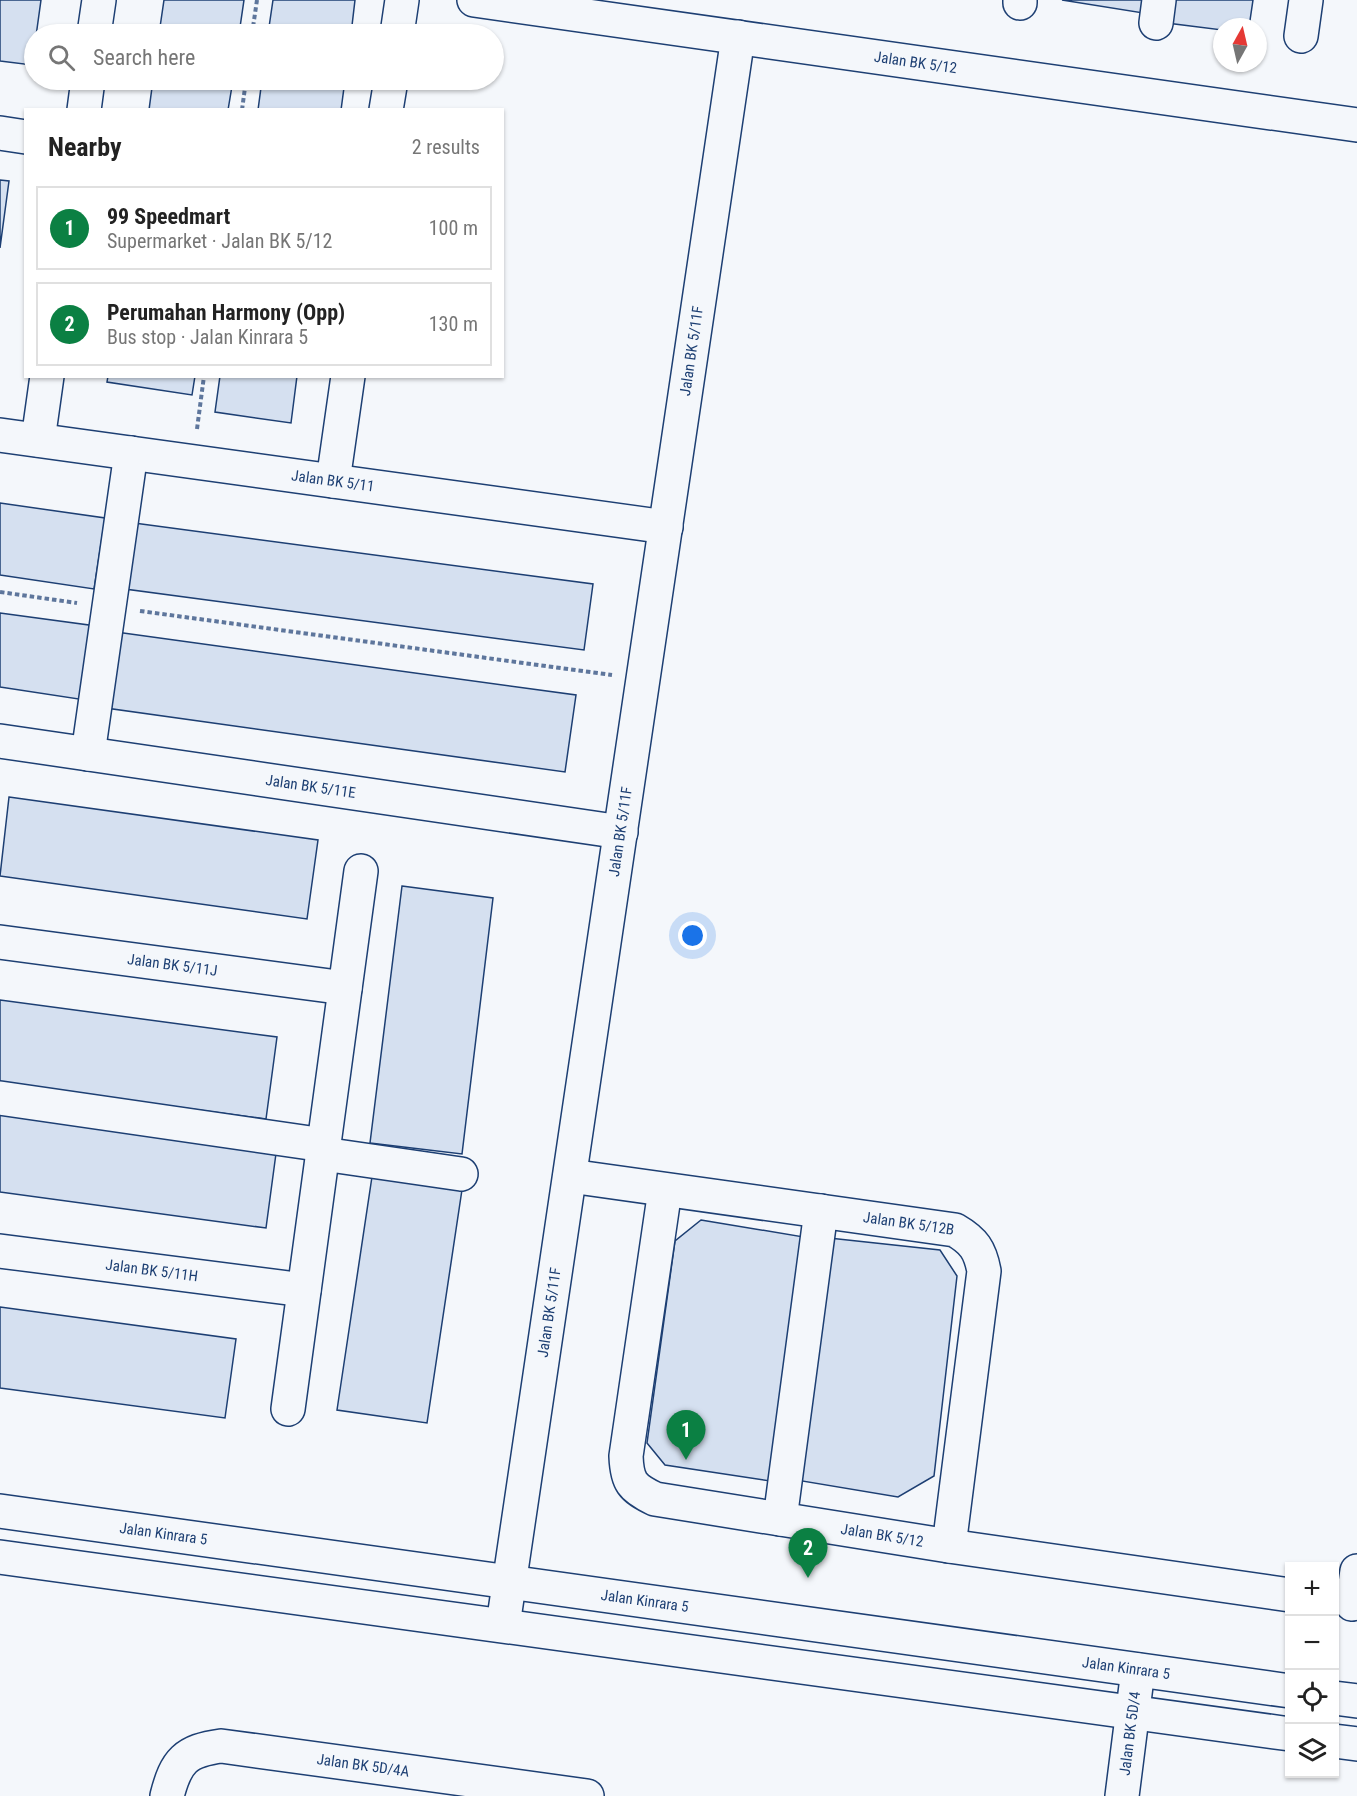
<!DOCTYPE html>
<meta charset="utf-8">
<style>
:root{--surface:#fff;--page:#f6f6f6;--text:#222;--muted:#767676;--line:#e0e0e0;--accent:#0b8043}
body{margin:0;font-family:"Roboto Condensed",sans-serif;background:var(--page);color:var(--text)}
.controls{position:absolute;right:18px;bottom:18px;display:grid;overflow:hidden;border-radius:0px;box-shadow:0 2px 4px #0004}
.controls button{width:54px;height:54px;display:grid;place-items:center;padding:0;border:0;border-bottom:2px solid var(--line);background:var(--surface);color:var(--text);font:30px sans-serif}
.compass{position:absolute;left:1213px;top:18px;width:54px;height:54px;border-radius:50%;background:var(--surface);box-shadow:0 2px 4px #0004;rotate:8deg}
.you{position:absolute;left:693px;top:936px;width:21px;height:21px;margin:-15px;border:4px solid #fff;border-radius:50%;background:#1a73e8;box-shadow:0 0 0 9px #1a73e833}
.badge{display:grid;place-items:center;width:39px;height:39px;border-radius:50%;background:var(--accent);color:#fff;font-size:20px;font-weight:700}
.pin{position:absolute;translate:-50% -50px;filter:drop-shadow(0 2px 3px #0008)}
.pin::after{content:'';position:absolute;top:32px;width:21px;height:18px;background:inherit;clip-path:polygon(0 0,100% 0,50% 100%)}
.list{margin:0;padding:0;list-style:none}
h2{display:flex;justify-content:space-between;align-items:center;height:78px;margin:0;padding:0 24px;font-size:26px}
h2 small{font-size:20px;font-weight:400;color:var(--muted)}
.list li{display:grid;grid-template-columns:39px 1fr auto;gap:18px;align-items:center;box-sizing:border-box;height:84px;margin:0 12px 12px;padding:0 12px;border:2px solid var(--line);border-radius:0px}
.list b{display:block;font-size:22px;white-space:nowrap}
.list p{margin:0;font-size:20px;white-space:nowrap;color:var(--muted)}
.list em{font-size:20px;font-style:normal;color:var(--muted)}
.icon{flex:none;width:33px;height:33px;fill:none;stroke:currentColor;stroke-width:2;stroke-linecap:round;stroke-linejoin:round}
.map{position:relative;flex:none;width:1357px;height:1796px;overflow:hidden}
.search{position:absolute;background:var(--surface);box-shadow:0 2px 4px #0004;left:24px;top:24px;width:480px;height:66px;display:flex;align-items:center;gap:15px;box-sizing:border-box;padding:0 21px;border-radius:33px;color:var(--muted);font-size:22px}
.panel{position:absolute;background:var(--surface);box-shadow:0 2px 4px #0004;left:24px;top:108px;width:480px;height:270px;border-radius:0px}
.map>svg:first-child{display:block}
.building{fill:#d5e0f0;stroke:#1d3f73;stroke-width:1.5}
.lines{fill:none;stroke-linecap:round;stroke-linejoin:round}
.minor-casing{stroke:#1d3f73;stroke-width:36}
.major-casing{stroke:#1d3f73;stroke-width:36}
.path{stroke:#5e769c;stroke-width:4;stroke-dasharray:4.5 3;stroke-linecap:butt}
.minor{stroke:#f4f7fb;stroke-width:33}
.major{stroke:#f4f7fb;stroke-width:33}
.labels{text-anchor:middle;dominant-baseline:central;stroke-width:4.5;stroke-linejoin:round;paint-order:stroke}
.street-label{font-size:15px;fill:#1d3f73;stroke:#f4f7fb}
</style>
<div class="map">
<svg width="1357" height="1796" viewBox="0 0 1357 1796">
<rect width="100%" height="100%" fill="#f4f7fb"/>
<g class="building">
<path d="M0,0h41l-9,65 -32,-4z"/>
<path d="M164,0h80l-5,34h-80z"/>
<path d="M273,0h82l-4,34h-83z"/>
<path d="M1062,0h83l-2,13z"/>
<path d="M1162,0h91l-4,27h-27v3l-63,-8z"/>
<path d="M153,80h80l-5,30h-79z"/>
<path d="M262,80h83l-4,30h-83z"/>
<path d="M0,180l9,1 -9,67z"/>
<path d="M108,376h87l-3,19 -85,-13z"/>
<path d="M220,376h77l-6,47 -76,-11z"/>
<path d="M0,503l105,15 -11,71 -94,-14z"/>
<path d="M134,523l459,61 -9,66 -459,-61z"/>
<path d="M0,613l96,13 -11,74 -85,-13z"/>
<path d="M116,632l460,63 -11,77 -459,-64z"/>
<path d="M9,797l309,43 -11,79 -307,-43z"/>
<path d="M402,886l91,12 -31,256 -92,-11z"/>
<path d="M0,1000l277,37 -11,82 -266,-36z"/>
<path d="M0,1108l277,38 -11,82 -266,-36z"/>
<path d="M373,1170l90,13 -36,240 -90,-13z"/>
<path d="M701,1220l103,17 -34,244 -105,-16 -18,-22 28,-202z"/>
<path d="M829,1238l111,12 17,26 -23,200 -36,21 -102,-17z"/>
<path d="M0,1307l236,32 -11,79 -225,-30z"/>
</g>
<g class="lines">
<g class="minor-casing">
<g id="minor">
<path id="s1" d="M474,0l883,125"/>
<path d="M1020,3v-3"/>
<path d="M1156,23l3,-23"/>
<path d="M94,34l5,-34"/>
<path d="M397,34l5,-34"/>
<path d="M1301,36l5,-36"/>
<path d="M84,110l4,-30"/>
<path d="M386,110l5,-30"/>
<path d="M0,133l26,4"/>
<path id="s2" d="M0,435l666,92"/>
<path d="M38,440l9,-64"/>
<path d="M333,481l15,-105"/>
<path id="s3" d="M0,741l621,91"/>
<path d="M88,754l43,-301"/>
<path id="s4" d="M0,942l345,46"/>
<path d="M0,1098l324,47"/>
<path d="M323,1154l138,20"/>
<path id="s5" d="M570,1176l385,54c19,11 25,20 29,41l-35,275"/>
<path id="s6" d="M665,1190l-39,266c1,26 6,32 29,43l294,47 341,49"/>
<path id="s7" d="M0,1251l304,39"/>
<path d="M288,1409l73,-538"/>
<path d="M780,1519l41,-308"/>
<path d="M1352,1604l5,-33"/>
<path id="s8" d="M503,1625l235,-1588"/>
<path id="s9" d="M167,1796c9,-35 18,-45 54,-50l366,50"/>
<path id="s10" d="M1122,1796l16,-126"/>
</g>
</g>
<g class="major-casing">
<g id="major">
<path id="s11" d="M0,1511l1290,180"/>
<path d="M0,1557l1290,177"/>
<path d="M1334,1698l23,3"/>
<path d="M1334,1741l23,3"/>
</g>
</g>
<g class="path">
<path d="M252,34l5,-34"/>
<path d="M242,110l4,-30"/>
<path d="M197,429l7,-53"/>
<path d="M0,592l77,11"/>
<path d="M140,611l472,64"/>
</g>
<use href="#minor" class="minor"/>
<use href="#major" class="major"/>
</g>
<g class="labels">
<g class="street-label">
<text stroke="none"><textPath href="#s1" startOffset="446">Jalan BK 5/12</textPath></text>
<text stroke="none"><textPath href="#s8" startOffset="1288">Jalan BK 5/11F</textPath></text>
<text stroke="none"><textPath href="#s2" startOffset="336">Jalan BK 5/11</textPath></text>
<text stroke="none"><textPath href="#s3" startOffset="314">Jalan BK 5/11E</textPath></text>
<text stroke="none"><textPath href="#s8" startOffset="802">Jalan BK 5/11F</textPath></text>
<text stroke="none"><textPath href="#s4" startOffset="174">Jalan BK 5/11J</textPath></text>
<text stroke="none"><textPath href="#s5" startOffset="342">Jalan BK 5/12B</textPath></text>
<text stroke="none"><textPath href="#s7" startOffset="153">Jalan BK 5/11H</textPath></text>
<text stroke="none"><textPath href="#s8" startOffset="316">Jalan BK 5/11F</textPath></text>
<text stroke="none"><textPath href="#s11" startOffset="165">Jalan Kinrara 5</textPath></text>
<text stroke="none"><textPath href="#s6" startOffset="555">Jalan BK 5/12</textPath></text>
<text stroke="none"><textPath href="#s11" startOffset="651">Jalan Kinrara 5</textPath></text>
<text stroke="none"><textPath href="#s11" startOffset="1137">Jalan Kinrara 5</textPath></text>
<text stroke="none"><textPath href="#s10" startOffset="63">Jalan BK 5D/4</textPath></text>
<text stroke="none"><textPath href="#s9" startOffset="224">Jalan BK 5D/4A</textPath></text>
</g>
</g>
</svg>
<div class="controls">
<button>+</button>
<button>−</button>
<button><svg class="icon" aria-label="locate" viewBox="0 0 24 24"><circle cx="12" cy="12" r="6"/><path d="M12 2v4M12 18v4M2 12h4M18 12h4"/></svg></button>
<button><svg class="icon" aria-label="layers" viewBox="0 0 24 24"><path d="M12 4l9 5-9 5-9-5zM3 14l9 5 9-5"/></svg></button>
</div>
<svg class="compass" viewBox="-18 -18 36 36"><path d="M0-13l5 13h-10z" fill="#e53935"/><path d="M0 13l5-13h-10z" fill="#767676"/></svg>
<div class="you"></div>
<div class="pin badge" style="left:686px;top:1460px">1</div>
<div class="pin badge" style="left:808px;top:1578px">2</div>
<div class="search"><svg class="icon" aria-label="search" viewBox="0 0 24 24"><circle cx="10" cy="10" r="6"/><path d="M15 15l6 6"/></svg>Search here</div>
<section class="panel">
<h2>Nearby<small>2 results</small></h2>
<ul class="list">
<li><span class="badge">1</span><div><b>99 Speedmart</b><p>Supermarket · Jalan BK 5/12</p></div><em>100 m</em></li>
<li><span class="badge">2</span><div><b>Perumahan Harmony (Opp)</b><p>Bus stop · Jalan Kinrara 5</p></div><em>130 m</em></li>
</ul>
</section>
</div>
